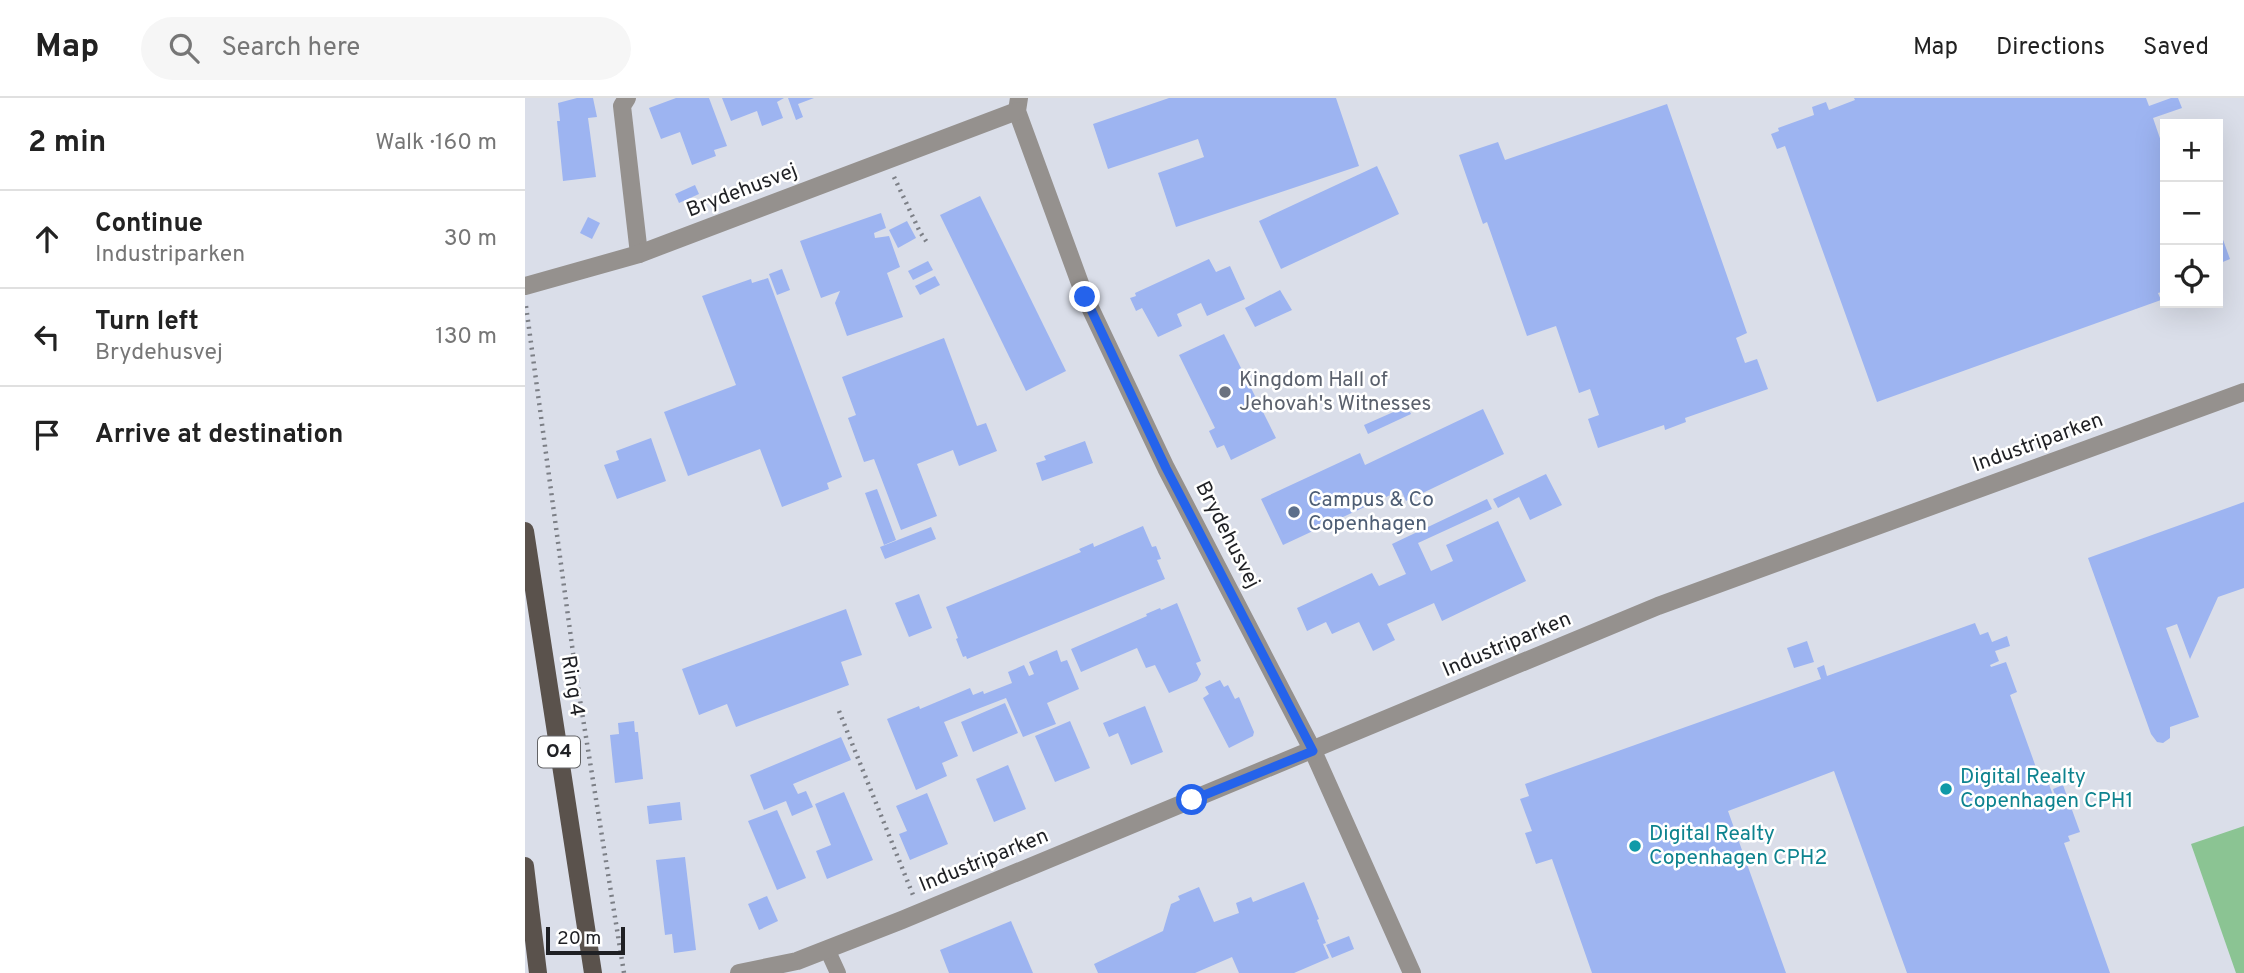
<!DOCTYPE html>
<meta charset="utf-8">
<style>
:root{--surface:#fff;--page:#f6f6f6;--text:#222;--muted:#767676;--line:#e0e0e0}
body{margin:0;font-family:Overpass,sans-serif;background:var(--page);color:var(--text)}
.controls{position:absolute;right:21px;top:21px;display:grid;overflow:hidden;border-radius:0px;box-shadow:0 7px 28px #0002}
.controls button{width:63px;height:63px;display:grid;place-items:center;padding:0;border:0;border-bottom:2px solid var(--line);background:var(--surface);color:var(--text);font:35px sans-serif}
.scale{position:absolute;left:21px;bottom:18px;width:79px;box-sizing:border-box;padding-left:7px;border:4px solid #1f2024;border-top:0;font-size:19px;line-height:24px;white-space:nowrap;color:#1f2024;-webkit-text-stroke:5px #fff;paint-order:stroke}
.stop{position:absolute;width:21px;height:21px;margin:-16px;border:5px solid #2563eb;border-radius:50%;background:#fff}
.stop.end{background:#2563eb;border-color:#fff;box-shadow:0 2px 7px #0008}
.list{margin:0;padding:0;list-style:none}
h2{display:flex;justify-content:space-between;align-items:center;height:91px;margin:0;padding:0 28px;font-size:30px}
h2 small{font-size:23px;font-weight:400;color:var(--muted)}
.list li{display:grid;grid-template-columns:46px 1fr auto;gap:21px;align-items:center;box-sizing:border-box;height:98px;padding:0 28px;border-top:2px solid var(--line)}
.list b{display:block;font-size:26px;white-space:nowrap}
.list p{margin:0;font-size:23px;white-space:nowrap;color:var(--muted)}
.list em{font-size:23px;font-style:normal;color:var(--muted)}
.icon{flex:none;width:38px;height:38px;fill:none;stroke:currentColor;stroke-width:2;stroke-linecap:round;stroke-linejoin:round}
.map{position:relative;flex:none;width:1719px;height:875px;overflow:hidden}
header{display:flex;align-items:center;gap:42px;box-sizing:border-box;height:98px;padding:0 35px;background:var(--surface);border-bottom:2px solid var(--line)}
header strong{font-size:33px}
nav{display:flex;gap:38px;margin-inline-start:auto;font-size:24px}
.search{width:490px;height:63px;background:var(--page);display:flex;align-items:center;gap:18px;box-sizing:border-box;padding:0 24px;border-radius:38px;color:var(--muted);font-size:26px}
main{display:flex}
aside{flex:1;background:var(--surface)}
.map>svg:first-child{display:block}
.green{fill:#8bc493}
.building{fill:#9db4f1}
.lines{fill:none;stroke-linecap:round;stroke-linejoin:round}
.path{stroke:#7c7f86;stroke-width:4.5;stroke-dasharray:2 5;stroke-linecap:butt}
.service{stroke:#95918e;stroke-width:16}
.minor{stroke:#95918e;stroke-width:18}
.tertiary{stroke:#95918e;stroke-width:18}
.primary{stroke:#5a524c;stroke-width:18}
.route{stroke:#2563eb;stroke-width:9}
.worship-dot{fill:#6b7280;stroke:#fff;stroke-width:2.5}
.service-dot{fill:#5c6f8a;stroke:#fff;stroke-width:2.5}
.culture-dot{fill:#0f9aa8;stroke:#fff;stroke-width:2.5}
.labels{text-anchor:middle;dominant-baseline:central;stroke-width:5;stroke-linejoin:round;paint-order:stroke}
.shield{fill:#fff;stroke:#626366;stroke-width:2}
.shield-label{font-size:19px;font-weight:bold;fill:#1f2024}
.street-label{font-size:21px;fill:#1f2024;stroke:#fff}
.worship-label{font-size:21px;fill:#5b616d;stroke:#fff;text-anchor:start}
.service-label{font-size:21px;fill:#4e5e75;stroke:#fff;text-anchor:start}
.culture-label{font-size:21px;fill:#0d838f;stroke:#fff;text-anchor:start}
</style>
<header>
<strong>Map</strong>
<div class="search"><svg class="icon" aria-label="search" viewBox="0 0 24 24"><circle cx="10" cy="10" r="6"/><path d="M15 15l6 6"/></svg>Search here</div>
<nav><a>Map</a><a>Directions</a><a>Saved</a></nav>
</header>
<main>
<aside>
<h2>2 min<small>Walk · 160 m</small></h2>
<ul class="list">
<li><svg class="icon" aria-label="ahead" viewBox="0 0 24 24"><path d="M12 20V5M6 11l6-6 6 6"/></svg><div><b>Continue</b><p>Industriparken</p></div><em>30 m</em></li>
<li><svg class="icon" aria-label="left" viewBox="0 0 24 24"><path d="M17 20v-9H6M10 6l-5 5 5 5"/></svg><div><b>Turn left</b><p>Brydehusvej</p></div><em>130 m</em></li>
<li><svg class="icon" aria-label="arrive" viewBox="0 0 24 24"><path d="M6 21V4h12l-3 4 3 4H6"/></svg><div><b>Arrive at destination</b></div></li>
</ul>
</aside>
<div class="map">
<svg width="1719" height="875" viewBox="0 0 1719 875">
<rect width="100%" height="100%" fill="#dadee9"/>
<path class="green" d="M1719,728v147h-8l-45,-129z"/>
<g class="building">
<path d="M52,0h16l4,19 -9,1 8,59 -33,4 -6,-60h3l-2,-18z"/>
<path d="M151,0h33l18,48 -13,4 2,6 -24,9 -12,-33 -19,7 -12,-31z"/>
<path d="M197,0h62l-7,4 6,16 -21,8 -5,-15 -26,10z"/>
<path d="M263,0h26l-16,6 5,13 -7,3z"/>
<path d="M644,0h167l23,68 -183,61 -18,-54 46,-16 -6,-18 -90,30 -15,-45z"/>
<path d="M1329,0h292l3,8 22,-8h7l4,10 -29,10 12,35v138l-7,2 3,7 -284,102 -92,-256 -8,3 -6,-15 8,-3 -1,-3 36,-13 -2,-8 14,-5 3,8 26,-10z"/>
<path d="M1142,6l80,229 -11,5 9,25 12,-4 11,30 -83,29 1,4 -21,8 -1,-5 -66,23 -10,-29 11,-4 -9,-26 -11,4 -23,-67 -29,10 -40,-114 -4,2 -24,-69 39,-13 7,18z"/>
<path d="M852,68l22,48 -118,55 -22,-48z"/>
<path d="M170,87l4,9 -20,9 -4,-9z"/>
<path d="M455,98l86,175 -40,20 -86,-176z"/>
<path d="M356,115l5,15 -12,5 1,5 14,-2 11,31 -13,6 16,44 -56,19 -12,-33 5,-12 -19,7 -21,-57z"/>
<path d="M63,119l12,6 -8,16 -12,-6z"/>
<path d="M382,123l9,17 -18,10 -9,-18z"/>
<path d="M1693,128l12,33 -12,5z"/>
<path d="M684,161l7,13 14,-6 15,33 -38,17 -6,-13 -24,11 5,12 -24,11 -16,-29 -6,3 -6,-13 6,-2 -1,-3z"/>
<path d="M403,163l5,9 -20,10 -5,-9z"/>
<path d="M257,171l8,21 -13,5 -8,-21z"/>
<path d="M410,178l5,9 -20,10 -5,-9z"/>
<path d="M243,180l74,199 -15,6 2,6 -47,18 -22,-58 -72,27 -24,-64 72,-27 -34,-89 49,-17 1,4z"/>
<path d="M755,192l12,20 -37,17 -10,-19z"/>
<path d="M699,236l52,104 -45,22 -7,-15 -7,3 -8,-17 6,-3 -36,-73z"/>
<path d="M419,240l33,88 9,-3 11,28 -38,15 -6,-16 -36,14 20,52 -36,14 -27,-71 -10,3 -16,-44 8,-3 -14,-38z"/>
<path d="M882,308l4,8 -43,20 -4,-9z"/>
<path d="M958,311l21,45 -98,47 -5,-11 -118,55 -22,-46 99,-46 5,12z"/>
<path d="M126,340l15,43 -49,18 -13,-34 15,-5 -3,-9z"/>
<path d="M560,343l8,22 -51,18 -6,-18 10,-3 -2,-4z"/>
<path d="M1021,376l16,31 -32,15 -11,-23 -21,11 -5,-9z"/>
<path d="M352,391l19,51 -12,5 -19,-52z"/>
<path d="M962,401l5,10 -74,34 13,28 22,-10 -7,-16 52,-24 28,60 -84,40 -8,-18 -47,21 8,16 -22,11 -14,-29 -27,12 -6,-12 -19,9 -10,-23 75,-35 7,13 27,-12 -14,-30z"/>
<path d="M1719,404v86l-26,9 -28,62 -13,-35 -11,4 33,89 -29,10v11l-7,5 -6,-1 -6,-8 -63,-176z"/>
<path d="M618,428l9,21 4,-1 5,13 -4,1 8,19 -198,80 -1,-3 -3,1 -7,-18 2,-1 -12,-31 135,-55 -2,-3 14,-6 1,4z"/>
<path d="M406,429l5,12 -51,20 -5,-12z"/>
<path d="M394,496l13,34 -23,9 -14,-34z"/>
<path d="M652,505l24,58 -5,2 5,11 -4,7 -28,12 -14,-28 -9,3 -9,-20 -56,24 -10,-23 76,-33 -1,-2 14,-6 1,2z"/>
<path d="M321,511l16,46 -21,7 8,23 -113,42 -9,-23 -28,11 -17,-46z"/>
<path d="M1450,525l5,12 8,-3 4,10 15,-6 3,10 -15,5 4,10 -9,4 1,2 15,-5 11,30 -7,3 28,78 6,-2 13,35 -6,2 2,4 7,-2 -7,-21 10,-4 17,47 -12,4 2,5 -6,2 46,130h-203l-73,-202 -106,40 58,162h-194l-40,-114 -16,5 -11,-31 7,-2 -12,-32 9,-3 -4,-12 296,-105 -4,-11 7,-3 3,11z"/>
<path d="M1282,543l7,21 -20,6 -7,-20z"/>
<path d="M532,552l4,12 6,-2 12,29 -32,14 9,21 -33,13 -17,-39 -62,24 14,34 -16,7 5,13 -31,14 -29,-71 32,-13 1,3 50,-21 3,7 10,-4 1,3 28,-11 -4,-11 16,-7 5,11 5,-2 -5,-12z"/>
<path d="M695,582l4,7 4,-2 7,14 4,-2 15,35 -1,4 -24,12 -26,-50 6,-4 -4,-7z"/>
<path d="M480,605l13,30 -45,19 -12,-30z"/>
<path d="M620,608l18,46 -32,13 -13,-32 -9,4 -6,-14z"/>
<path d="M109,623l1,11h3l5,47 -28,4 -5,-48 9,-1 -1,-11z"/>
<path d="M545,623l20,47 -35,14 -20,-46z"/>
<path d="M316,639l10,23 -58,24 5,10 8,-3 7,16 -21,9 -6,-15 -22,9 -14,-35z"/>
<path d="M483,667l18,44 -32,13 -18,-43z"/>
<path d="M319,694l29,68 -46,19 -11,-28 15,-6 -16,-41z"/>
<path d="M402,695l21,51 -38,16 -11,-26 8,-3 -11,-25z"/>
<path d="M155,704l2,18 -33,4 -2,-18z"/>
<path d="M252,712l29,68 -29,12 -29,-69z"/>
<path d="M160,759l11,93 -22,3 -2,-19 -7,1 -9,-75z"/>
<path d="M779,784l15,37 -2,1 9,23 -3,1 6,14 -35,15h-55l-7,-16 -37,16h-97l-4,-9 69,-33 8,-27 9,-4 -2,-4 21,-9 15,35 25,-9 -3,-10 15,-6 2,5z"/>
<path d="M242,798l11,25 -19,9 -11,-26z"/>
<path d="M486,823l22,52h-84l-9,-23z"/>
<path d="M824,838l5,13 -22,9 -6,-13z"/>
</g>
<g class="lines">
<g class="path">
<path d="M369,79l26,55 8,12"/>
<path d="M1,208l50,369 48,298"/>
<path d="M314,613l74,184"/>
</g>
<path class="service" d="M302,851l11,24"/>
<g class="minor">
<path d="M102,0l-5,8 17,148"/>
<path d="M494,0l-2,13 68,186 81,171 147,283 99,222"/>
<path d="M0,188l114,-32 378,-143"/>
</g>
<path class="tertiary" d="M214,875l58,-12 105,-41 756,-314 586,-214"/>
<g class="primary">
<path d="M0,433l68,442"/>
<path d="M0,768l13,107"/>
</g>
</g>
<g class="lines">
<path class="route" d="M560,199l81,171 147,283 -121,49"/>
</g>
<circle class="worship-dot" cx="700" cy="294" r="7"/>
<circle class="service-dot" cx="769" cy="414" r="7"/>
<g class="culture-dot">
<circle cx="1421" cy="691" r="7"/>
<circle cx="1110" cy="748" r="7"/>
</g>
<g class="labels">
<rect class="shield" x="13" y="638.5" width="42" height="31" rx="5"/>
<g class="shield-label">
<text x="34" y="654">O4</text>
</g>
<g class="street-label">
<text transform="translate(217 93) rotate(-21)">Brydehusvej</text>
<text transform="translate(1513 345) rotate(-20)">Industriparken</text>
<text transform="translate(702 437) rotate(63)">Brydehusvej</text>
<text transform="translate(982 547) rotate(-23)">Industriparken</text>
<text transform="translate(47 588) rotate(81)">Ring 4</text>
<text transform="translate(459 763) rotate(-22)">Industriparken</text>
</g>
<g class="worship-label">
<text x="714" y="282">Kingdom Hall of<tspan x="714" dy="24">Jehovah's Witnesses</tspan></text>
</g>
<g class="service-label">
<text x="783" y="402">Campus &amp; Co<tspan x="783" dy="24">Copenhagen</tspan></text>
</g>
<g class="culture-label">
<text x="1435" y="679">Digital Realty<tspan x="1435" dy="24">Copenhagen CPH1</tspan></text>
<text x="1124" y="736">Digital Realty<tspan x="1124" dy="24">Copenhagen CPH2</tspan></text>
</g>
</g>
</svg>
<div class="controls">
<button>+</button>
<button>−</button>
<button><svg class="icon" aria-label="locate" viewBox="0 0 24 24"><circle cx="12" cy="12" r="6"/><path d="M12 2v4M12 18v4M2 12h4M18 12h4"/></svg></button>
</div>
<div class="scale">20 m</div>
<div class="stop" style="left:667px;top:702px"></div>
<div class="stop end" style="left:560px;top:199px"></div>
</div>
</main>
